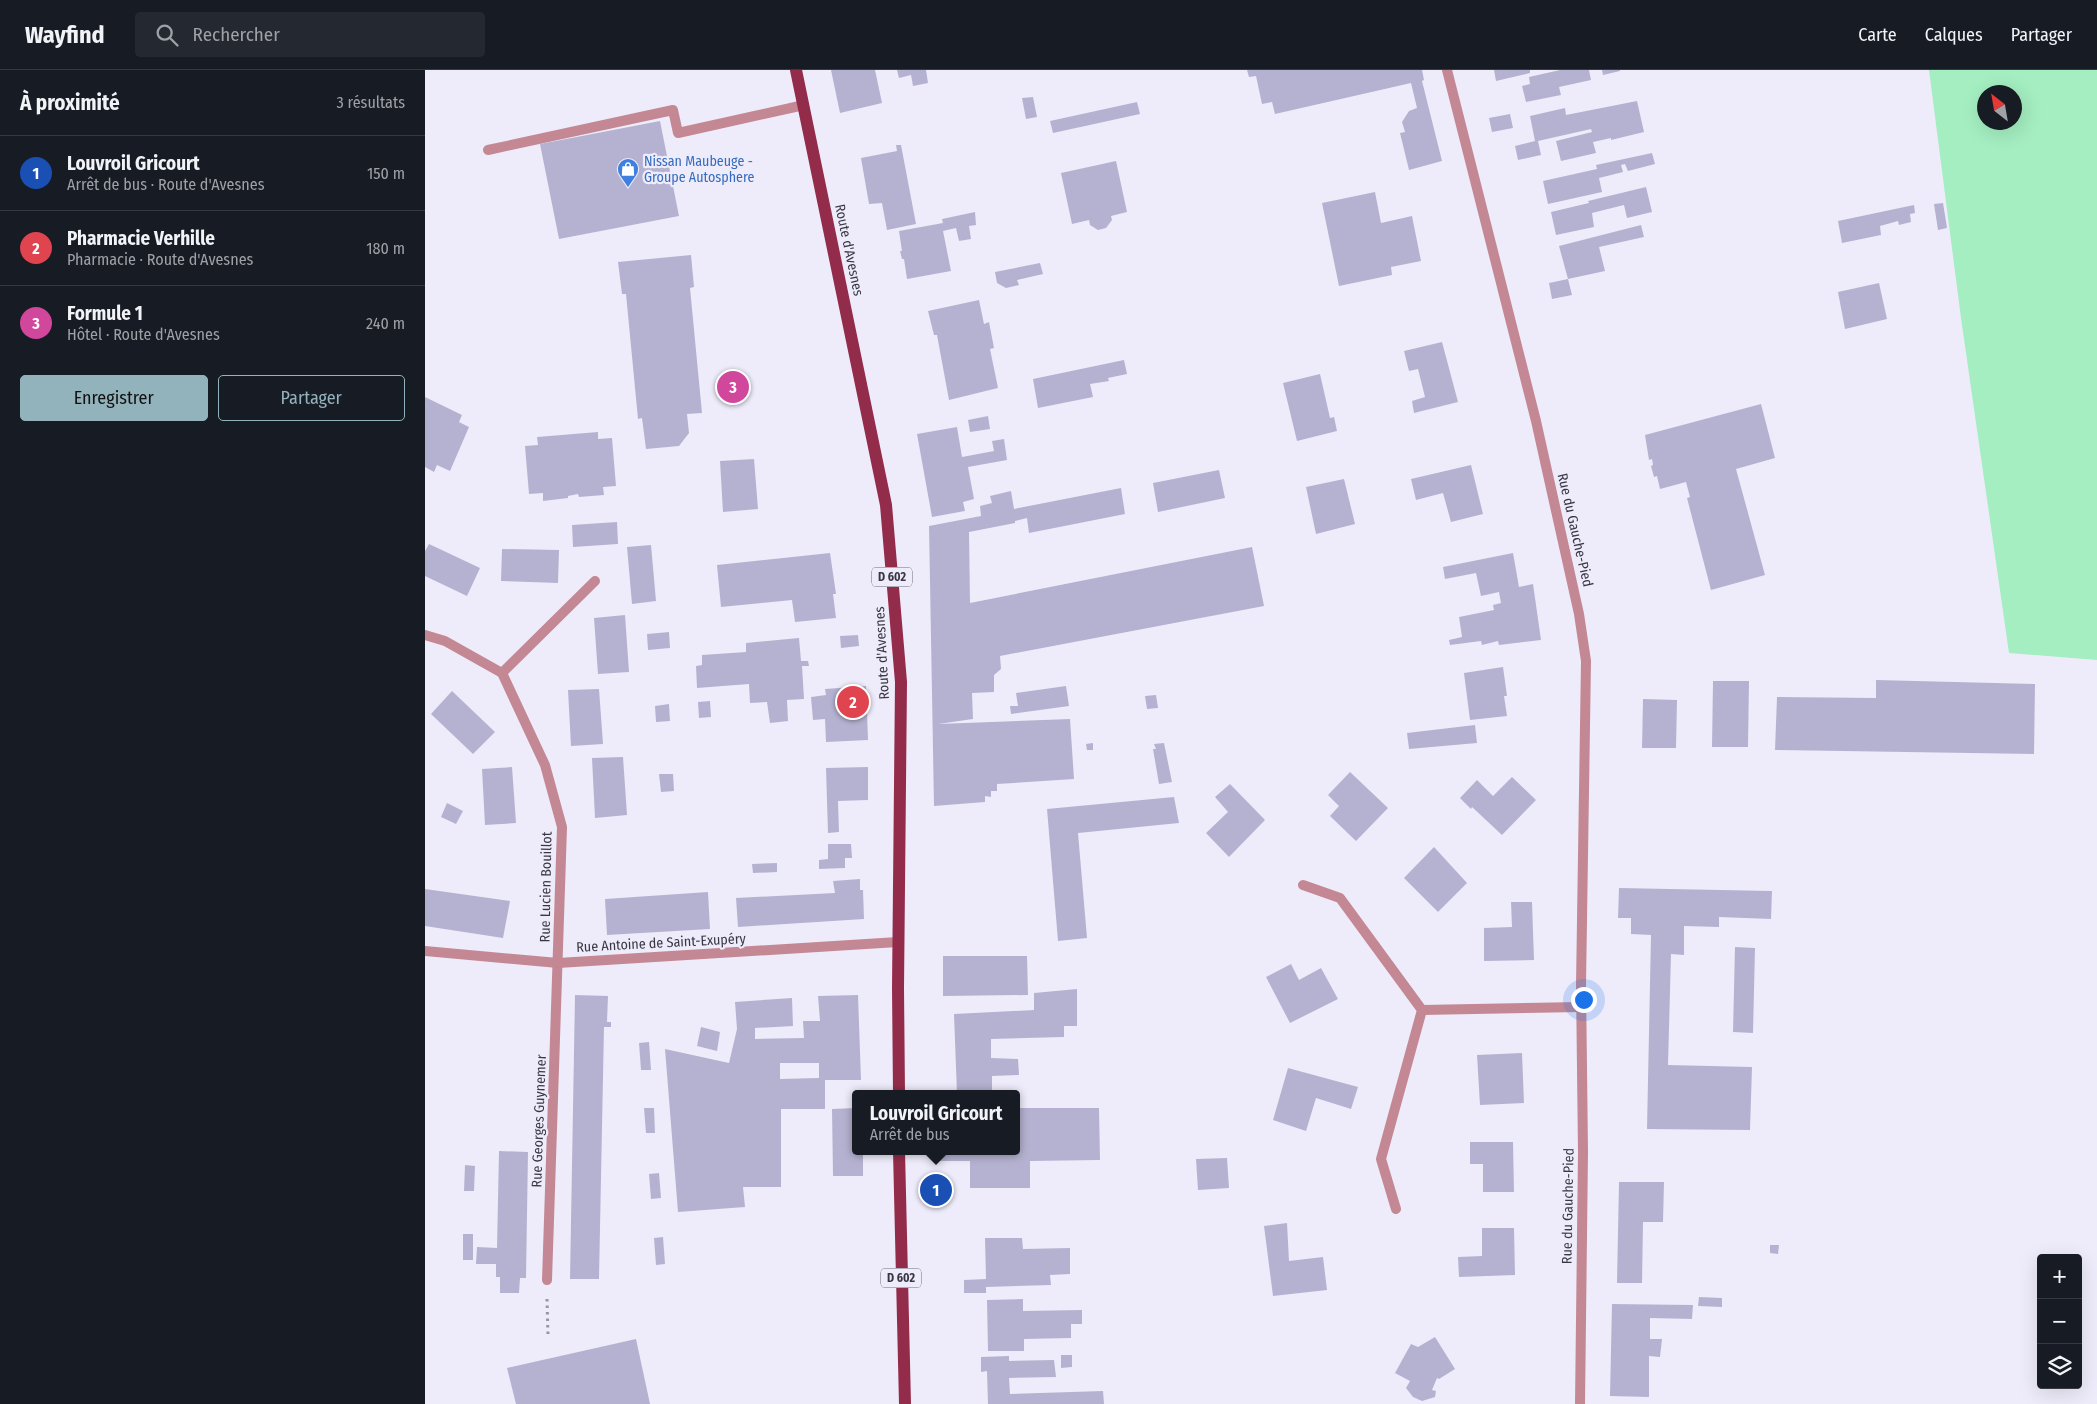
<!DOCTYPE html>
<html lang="fr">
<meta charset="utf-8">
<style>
:root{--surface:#171b24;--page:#242831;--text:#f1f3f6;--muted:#9ea1a6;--line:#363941;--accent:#92b2bc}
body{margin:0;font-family:"Fira Sans Condensed",sans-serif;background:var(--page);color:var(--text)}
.controls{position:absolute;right:15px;bottom:15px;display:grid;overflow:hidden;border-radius:5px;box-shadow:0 5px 20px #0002}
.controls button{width:45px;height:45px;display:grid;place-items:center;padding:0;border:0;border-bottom:1px solid var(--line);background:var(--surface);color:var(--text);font:25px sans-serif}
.compass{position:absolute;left:1552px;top:15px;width:45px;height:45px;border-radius:50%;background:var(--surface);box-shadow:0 5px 20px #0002;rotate:329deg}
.you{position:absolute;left:1158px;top:929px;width:18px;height:18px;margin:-12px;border:4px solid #fff;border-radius:50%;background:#1a73e8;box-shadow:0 0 0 8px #1a73e833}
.badge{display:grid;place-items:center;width:32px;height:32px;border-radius:50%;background:var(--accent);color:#fff;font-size:16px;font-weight:700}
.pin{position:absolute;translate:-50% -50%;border:2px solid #fff;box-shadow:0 1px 5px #0006}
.popup{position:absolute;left:427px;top:1020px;width:168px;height:65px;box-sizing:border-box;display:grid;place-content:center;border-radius:5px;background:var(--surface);filter:drop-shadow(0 1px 4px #0005);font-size:16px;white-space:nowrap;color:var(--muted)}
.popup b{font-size:19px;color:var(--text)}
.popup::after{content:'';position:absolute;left:50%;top:100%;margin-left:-10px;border:10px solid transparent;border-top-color:var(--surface)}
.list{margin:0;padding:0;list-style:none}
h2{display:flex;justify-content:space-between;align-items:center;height:65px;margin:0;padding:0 20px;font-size:21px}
h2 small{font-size:16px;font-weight:400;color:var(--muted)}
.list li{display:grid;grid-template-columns:32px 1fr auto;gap:15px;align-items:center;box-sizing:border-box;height:75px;padding:0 20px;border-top:1px solid var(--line)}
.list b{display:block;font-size:19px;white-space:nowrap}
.list p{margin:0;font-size:16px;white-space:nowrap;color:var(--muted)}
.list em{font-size:16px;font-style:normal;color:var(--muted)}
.actions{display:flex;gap:10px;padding:15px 20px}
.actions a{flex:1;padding:11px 0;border:1px solid var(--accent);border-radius:5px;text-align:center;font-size:18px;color:var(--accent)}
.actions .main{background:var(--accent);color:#111}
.icon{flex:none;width:28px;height:28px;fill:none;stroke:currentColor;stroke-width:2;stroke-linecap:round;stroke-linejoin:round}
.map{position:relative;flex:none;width:1672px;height:1334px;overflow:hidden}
header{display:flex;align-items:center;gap:30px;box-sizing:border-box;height:70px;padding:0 25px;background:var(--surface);border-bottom:1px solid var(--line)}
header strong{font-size:24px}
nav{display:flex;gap:28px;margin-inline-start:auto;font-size:18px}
.search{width:350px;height:45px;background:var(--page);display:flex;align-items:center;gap:12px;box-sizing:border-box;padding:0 18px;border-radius:5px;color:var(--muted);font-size:19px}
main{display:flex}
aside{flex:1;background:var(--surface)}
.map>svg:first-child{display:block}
.green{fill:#a4eec1;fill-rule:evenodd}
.building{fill:#b5b2d1;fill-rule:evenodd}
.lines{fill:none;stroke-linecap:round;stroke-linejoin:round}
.path{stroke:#9695a2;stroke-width:3;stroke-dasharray:2.5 4;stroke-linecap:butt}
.service{stroke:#c38894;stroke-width:10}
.minor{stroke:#c38894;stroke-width:10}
.primary{stroke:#932c4b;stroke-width:12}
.labels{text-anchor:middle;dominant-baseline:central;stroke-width:4.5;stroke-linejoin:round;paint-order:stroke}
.shield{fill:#eeecfa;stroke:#6f6d7a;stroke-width:1}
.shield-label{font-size:12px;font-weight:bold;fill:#383743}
.shop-label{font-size:14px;fill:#366cbe;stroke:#eeecfa;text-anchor:start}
.street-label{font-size:14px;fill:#383743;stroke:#eeecfa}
</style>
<header>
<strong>Wayfind</strong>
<div class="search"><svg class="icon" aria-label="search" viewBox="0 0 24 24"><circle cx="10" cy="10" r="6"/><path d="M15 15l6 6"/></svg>Rechercher</div>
<nav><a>Carte</a><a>Calques</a><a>Partager</a></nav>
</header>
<main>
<aside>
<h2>À proximité<small>3 résultats</small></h2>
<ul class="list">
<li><span class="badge" style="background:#1a4fb4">1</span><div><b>Louvroil Gricourt</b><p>Arrêt de bus · Route d'Avesnes</p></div><em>150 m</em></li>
<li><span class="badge" style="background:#e0444e">2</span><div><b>Pharmacie Verhille</b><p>Pharmacie · Route d'Avesnes</p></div><em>180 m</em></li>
<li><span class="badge" style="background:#d1479c">3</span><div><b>Formule 1</b><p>Hôtel · Route d'Avesnes</p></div><em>240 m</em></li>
</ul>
<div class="actions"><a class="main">Enregistrer</a><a>Partager</a></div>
</aside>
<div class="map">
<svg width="1672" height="1334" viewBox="0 0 1672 1334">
<rect width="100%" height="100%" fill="#eeecfa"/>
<path class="green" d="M1504,0h168v590l-88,-7 -48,-335zM1560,22h30v30h-30z"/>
<g class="building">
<path d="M406,0h44l7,33 -42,10z"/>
<path d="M472,0h29l2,13 -15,3 -2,-11 -12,3z"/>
<path d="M822,0h175l2,10 -2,1 20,80 -33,9 -9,-37 5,-1 -3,-10 7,-11 8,-3 -6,-25 -136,31 -3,-12 -10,2 -6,-28 -7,1z"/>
<path d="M1069,0h36v3l-34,8z"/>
<path d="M1135,0h29l2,10 -32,7 2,8 -35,7 -4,-16 8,-2 -1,-7z"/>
<path d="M1177,0h18v1l-17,4z"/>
<path d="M608,27l4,20 -11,2 -4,-21z"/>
<path d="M1212,31l7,31 -33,8v-2l-18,4 3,11 -35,8 -5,-20 36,-9 -1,-3 -53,12 3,14 -23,5 -3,-14 20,-5 -5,-25 35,-8 1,7z"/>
<path d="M712,32l3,12 -87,19 -3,-12z"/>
<path d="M1085,44l3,14 -21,4 -3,-14z"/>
<path d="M235,51l19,95 -120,23 -19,-95z"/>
<path d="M471,75h5l15,79 -29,6 -5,-27 -13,1 -8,-46 36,-7z"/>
<path d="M1227,83l3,11 -27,7 -3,-7 -4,1 2,7 -24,6 3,14 -54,12 -5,-23 54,-12 -1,-4z"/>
<path d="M691,91l11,51 -16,4 1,4 -6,8 -8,2 -8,-5 -1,-5 -17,4 -11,-51z"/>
<path d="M1221,117l6,25 -25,6 -3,-13 -32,8 2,14 -38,8 -5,-23 38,-9 -1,-2z"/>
<path d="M950,122l6,31 31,-7 9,45 -30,6 1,8 -53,11 -17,-83z"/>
<path d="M1518,133l4,25 -9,2 -4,-26z"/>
<path d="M1489,135l1,8 -5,1 1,8 -12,3 -1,-4 -18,5 1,9 -39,8 -4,-22z"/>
<path d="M550,142l1,13 -7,1 2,13 -12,2 -3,-13 -13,3 8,40 -44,8 -3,-20h-2l-2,-8h2l-3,-20 44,-8 -1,-4z"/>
<path d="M1216,155l3,12 -45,10 6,24 -37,8 -9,-33z"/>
<path d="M266,185l3,32 -4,1 12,125 -15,1 2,19 -10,13 -33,3 -4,-31 -4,1 -12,-125h-4l-4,-32z"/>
<path d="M615,193l3,11 -26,6 2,5 -13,3 -9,-5 -2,-11z"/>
<path d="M1143,209l4,16 -20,4 -3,-16z"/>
<path d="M1454,213l8,36 -42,10 -7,-37z"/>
<path d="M554,230l5,24 5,-2 5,26 -4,1 8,39 -49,12 -12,-65h-3l-6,-24z"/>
<path d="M1017,272l16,60 -44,11 -2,-12 13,-4 -7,-28 -9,2 -5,-20z"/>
<path d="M699,290l3,14 -19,4 1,3 -19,3 3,13 -55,11 -5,-29z"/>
<path d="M895,304l10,44 4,-1 3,14 -40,10 -14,-58z"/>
<path d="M0,327l37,18 -3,7 10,5 -19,44 -13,-6 -3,7 -9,-5z"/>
<path d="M1336,334l14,54 -39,11 29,106 -54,15 -24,-92 3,-1 -4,-15 -26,7 -3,-13 -3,1 -3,-11 2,-1 -1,-6 -3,1 -4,-25z"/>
<path d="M563,346l2,13 -20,3 -2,-12z"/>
<path d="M532,357l5,30 32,-6 -2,-10 12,-2 3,21 -39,7 6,32 -11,3 2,9 -33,6 -15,-83z"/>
<path d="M173,362v7l14,-1 4,48 -13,1 1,8 -25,2 -1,-3 -10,2v2l-25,3v-8l-14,1 -4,-48 13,-1 -1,-8z"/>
<path d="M329,389l4,50 -35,3 -3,-51z"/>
<path d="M1046,395l12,49 -32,8 -8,-29 -27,7 -5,-21z"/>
<path d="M794,400l6,28 -67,14 -5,-29z"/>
<path d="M919,409l11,45 -39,10 -10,-47z"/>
<path d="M696,418l4,26 -96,19 -2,-15 -12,3v2l-46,9 1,71 282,-56 12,59 -264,50 1,13 -7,6v17l-22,1 1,26 -35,5 132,-5 4,60 -77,5v7h-6v6l-6,-1v6l-51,4 -5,-280 52,-10 -1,-10 12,-3 -2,-7 21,-5 3,18z"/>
<path d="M192,452l1,22 -45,3 -1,-22z"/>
<path d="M4,474l51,24 -13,28 -42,-20v-25z"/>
<path d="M226,475l5,56 -24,3 -5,-57z"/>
<path d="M77,479l57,1 -1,33 -57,-2z"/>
<path d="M405,483l6,41h-3l3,24 -41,4 -3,-22 -71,7 -4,-42z"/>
<path d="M1088,483l6,34 14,-3 8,56 -42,5 -1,-4 -16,4 -1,-4 -31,4 -1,-5 13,-3 -3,-20 35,-7 -1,-5 8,-2 -2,-11 -18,4 -5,-23 -31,6 -2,-12z"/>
<path d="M200,545l4,57 -31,2 -4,-56z"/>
<path d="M244,562l1,16 -22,2 -1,-16z"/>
<path d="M433,565l1,11 -18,2 -1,-12z"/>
<path d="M374,568l2,23h7l1,5h-7l2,33 -17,1 1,21 -18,2 -3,-21 -17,1 -1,-19 -52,4 -1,-22 6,-1v-10l44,-3v-9z"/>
<path d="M1078,597l4,29h-3l3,20 -37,4 -6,-47z"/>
<path d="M1451,610l159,4 -1,70 -259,-4 2,-53 99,1z"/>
<path d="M1288,611h36l-1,66h-36z"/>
<path d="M441,616l2,54 -42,2 -1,-23 -12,1 -2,-23 15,-2 -1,-6z"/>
<path d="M641,616l3,20 -58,8 -1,-8h8l-2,-13z"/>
<path d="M174,619l4,55 -32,2 -3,-56z"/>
<path d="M27,621l43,41 -22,22 -42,-40z"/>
<path d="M731,625l2,13 -11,1 -2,-13z"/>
<path d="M1218,629l34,1 -1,48h-34z"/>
<path d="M285,631l1,16 -12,1 -1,-16z"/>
<path d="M244,634l1,17 -14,1 -1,-16z"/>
<path d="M1050,655l2,18 -68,6 -2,-16z"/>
<path d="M668,673v7h-6l-1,-6z"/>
<path d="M739,673l8,39 -13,2 -6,-35h3l-2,-5z"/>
<path d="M198,687l4,58 -32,3 -3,-60z"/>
<path d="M87,697l4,56 -31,2 -3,-56z"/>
<path d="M443,697v33l-30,1 1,31 -11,1 -2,-65z"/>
<path d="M925,702l38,36 -32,33 -26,-25 9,-10 -11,-11z"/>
<path d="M234,704h14l1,17 -13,1z"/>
<path d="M1087,707l24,23 -34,35 -30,-28 -1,2 -11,-11 17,-18 16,16z"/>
<path d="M805,714l35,36 -36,37 -23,-24 22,-21 -13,-15z"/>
<path d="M749,727l5,26 -101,10 9,105 -29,3 -11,-132z"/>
<path d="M22,733l16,8 -7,13 -15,-7z"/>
<path d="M403,774h23l1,14h-7v10l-26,1v-9l9,-1z"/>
<path d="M1009,777l33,36 -29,29 -34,-34z"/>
<path d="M352,793v9l-24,1 -1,-9z"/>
<path d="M435,809v11h3l1,29 -126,8 -2,-29 99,-5 -2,-12z"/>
<path d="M1194,818l153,3 -1,28 -52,-2v10l-35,-1v29l-13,-1 -3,111 84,2 -2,63 -103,-1 4,-194 -20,-1v-16h-13z"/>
<path d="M0,819l85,12 -7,37 -78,-12z"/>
<path d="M283,822l2,37 -103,6 -2,-36z"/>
<path d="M1086,832h21l2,58 -50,1v-33l28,-1z"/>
<path d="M1310,877l20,1 -2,85 -20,-1z"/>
<path d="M518,886h84l1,39 -85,1z"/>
<path d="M866,894l8,16 22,-12 17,31 -48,24 -24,-46z"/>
<path d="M652,919v37h-13v11l-73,2v19l27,1 1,16 -27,1v18h-35l-3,-80 80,-4v-17z"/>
<path d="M150,925l33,1 -1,26h4v5h-7l-5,252h-29z"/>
<path d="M433,925l3,85h-36v29h-44v78h-38l2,20 -67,5 -13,-163 64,14 8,-34 -2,-27 57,-4 1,28 -38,2v11l49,-1 -1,-17h17l-2,-25zM355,993h39v15l-39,1z"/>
<path d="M276,957l19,5 -3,19 -20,-5z"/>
<path d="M224,972l2,28h-10l-2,-27z"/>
<path d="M1097,983l2,50 -44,2 -3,-50z"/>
<path d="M863,998l70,19 -7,22 -35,-11 -10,33 -33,-11z"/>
<path d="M219,1038h10l1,25h-9z"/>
<path d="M431,1038v43h7v25h-30l-1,-67z"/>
<path d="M591,1038h83l1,52 -70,1v27h-60v-27h-32v-10h78z"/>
<path d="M1045,1072h43l1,50h-31v-28h-13z"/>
<path d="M74,1081l29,1 -2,126h-6l-1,15h-19v-16h-4v-13h-20l1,-17 20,1z"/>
<path d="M802,1088l2,30 -31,2 -2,-31z"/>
<path d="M40,1095l10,1 -1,25h-10z"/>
<path d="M234,1103l2,25 -10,1 -2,-25z"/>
<path d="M1194,1112h45l-1,40h-20l-1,61h-25z"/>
<path d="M862,1153l2,38 34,-4 4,33 -54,6 -9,-70z"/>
<path d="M1057,1158h32l1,47 -56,2 -1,-20 24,-1z"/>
<rect x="38" y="1164" width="10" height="26"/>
<path d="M238,1167l2,27 -9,1 -2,-27z"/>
<path d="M560,1168h37l1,11 47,-1v26l-20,1 1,10 -65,2v6h-22v-13l22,-1z"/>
<path d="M1345,1175h9l-1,9 -8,-1z"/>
<path d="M1274,1227l23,1v9l-24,-1z"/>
<path d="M598,1229v12l59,-1v14h-11v14l-47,1v12h-36l-1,-51z"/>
<path d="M1187,1234l81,1 -1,14 -42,-1v21h12l-2,18 -11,-1v41l-39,-1z"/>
<path d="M1010,1267l20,32 -16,10 -2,-1 -5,12 4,1 -1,6 -13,4 -9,-4 -7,-9 4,-7 -15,-8 16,-29 7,3z"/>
<path d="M211,1269l14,65h-134l-9,-36z"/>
<path d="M636,1285h11v12l-11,1z"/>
<path d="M584,1286v5l45,-1 2,17 -47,1 1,16 93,-3 1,13h-116l-1,-33 -6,1v-15z"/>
</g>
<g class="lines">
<path class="path" d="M122,1229l1,37"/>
<path class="service" d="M63,80l185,-40 5,23 126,-28"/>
<g class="minor">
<path d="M1022,0l89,351 43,193 7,47 -5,324 2,167 -3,252"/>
<path d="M0,565l20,6 57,32 43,92 17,62 -15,453"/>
<path d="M77,603l93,-92"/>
<path d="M878,815l37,13 82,112 -41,149 15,50"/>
<path d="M0,881l133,12 340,-21"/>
<path d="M997,940l159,-3"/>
</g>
<g class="primary">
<path d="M371,0l90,435 15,177 -3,306 1,106"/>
<path d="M474,1081l6,253"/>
</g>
</g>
<defs>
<g id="shop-pin" transform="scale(1.125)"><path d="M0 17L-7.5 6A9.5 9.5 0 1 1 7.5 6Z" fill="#3f7fe0" stroke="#eeecfa"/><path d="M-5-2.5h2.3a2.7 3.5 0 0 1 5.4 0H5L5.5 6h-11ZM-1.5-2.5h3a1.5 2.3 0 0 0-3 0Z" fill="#fff"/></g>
</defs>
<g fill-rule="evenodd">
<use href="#shop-pin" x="203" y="99"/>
</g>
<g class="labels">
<g class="shield">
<rect x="447" y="497.5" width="40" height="19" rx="4"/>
<rect x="456" y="1198.5" width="40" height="19" rx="4"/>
</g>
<g class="shield-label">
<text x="467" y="507">D 602</text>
<text x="476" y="1208">D 602</text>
</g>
<g class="shop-label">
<text x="219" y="91">Nissan Maubeuge -<tspan x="219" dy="16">Groupe Autosphere</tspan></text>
</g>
<g class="street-label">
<text transform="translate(424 180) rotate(78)">Route d'Avesnes</text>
<text transform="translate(1150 460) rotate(77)">Rue du Gauche-Pied</text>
<text transform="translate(457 583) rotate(-93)">Route d'Avesnes</text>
<text transform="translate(121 817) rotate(-89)">Rue Lucien Bouillot</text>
<text transform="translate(236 873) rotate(-3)">Rue Antoine de Saint-Exupéry</text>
<text transform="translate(114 1051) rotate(-88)">Rue Georges Guynemer</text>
<text transform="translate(1143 1136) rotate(-89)">Rue du Gauche-Pied</text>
</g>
</g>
</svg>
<div class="controls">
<button>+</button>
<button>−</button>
<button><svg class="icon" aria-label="layers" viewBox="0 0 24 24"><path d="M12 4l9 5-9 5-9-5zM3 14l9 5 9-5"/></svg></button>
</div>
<svg class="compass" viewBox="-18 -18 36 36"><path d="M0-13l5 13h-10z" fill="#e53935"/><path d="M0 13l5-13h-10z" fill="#9ea1a6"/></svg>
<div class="you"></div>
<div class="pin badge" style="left:511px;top:1120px;background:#1a4fb4">1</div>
<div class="popup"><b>Louvroil Gricourt</b>Arrêt de bus</div>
<div class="pin badge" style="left:428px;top:632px;background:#e0444e">2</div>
<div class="pin badge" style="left:308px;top:317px;background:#d1479c">3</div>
</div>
</main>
